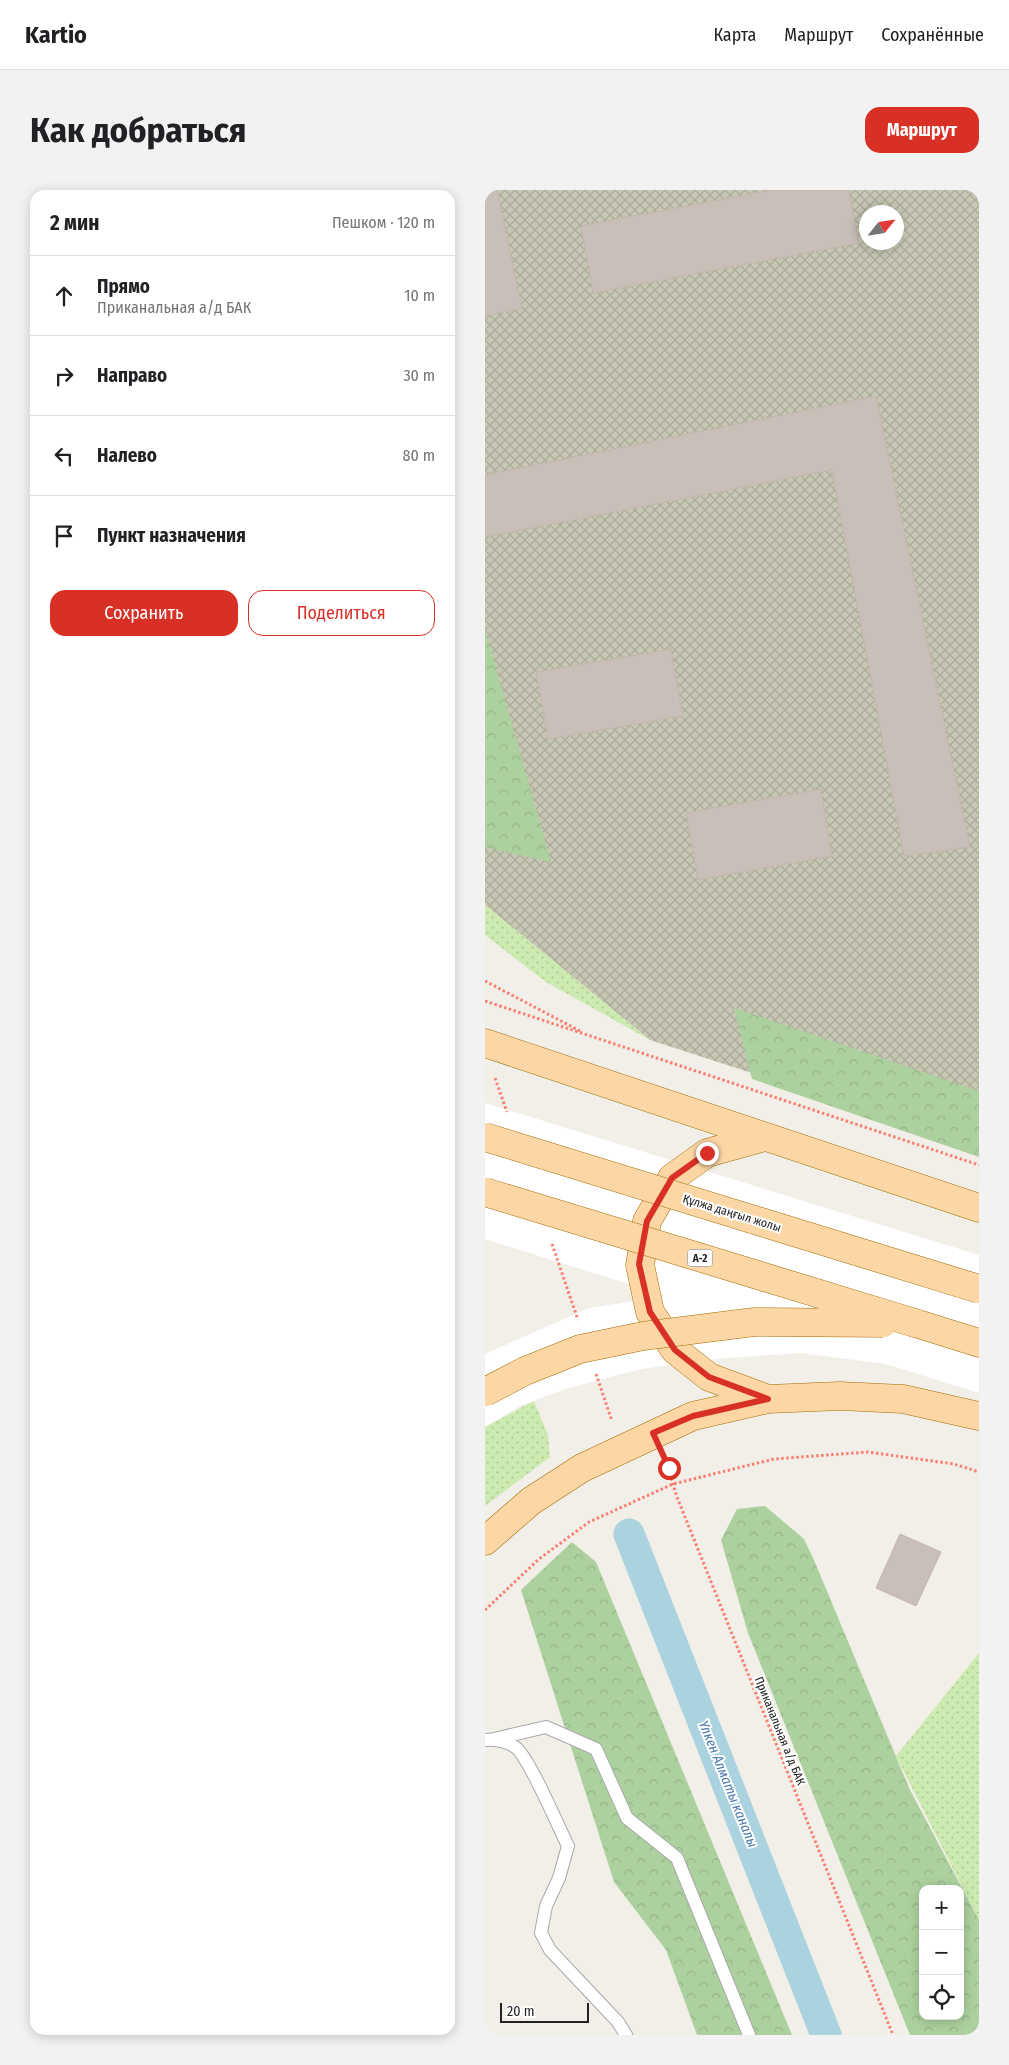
<!DOCTYPE html>
<html lang="ru">
<head>
<meta charset="utf-8">
<style>
	body { margin:0; font-family:"Fira Sans Condensed",sans-serif; background:#f2f2f2; color:#202124 }
	.controls { position:absolute; right:15px; bottom:15px; display:grid; overflow:hidden; border-radius:10px; box-shadow:0 2px 12px #0003 }
	.controls button { width:45px; height:45px; display:grid; place-items:center; padding:0; border:0; border-bottom:1px solid #e0e0e0; background:#fff; color:#202124; font:25px sans-serif }
	.compass { position:absolute; left:374px; top:15px; width:45px; height:45px; border-radius:50%; background:#fff; box-shadow:0 2px 12px #0003; rotate:60deg }
	.scale { position:absolute; left:15px; bottom:12px; width:89px; box-sizing:border-box; padding-left:5px; border:2px solid #222; border-top:0; font-size:14px; line-height:18px; white-space:nowrap; color:#222; -webkit-text-stroke:4px #fff; paint-order:stroke }
	.stop { position:absolute; width:15px; height:15px; margin:-11px; border:4px solid #d93025; border-radius:50%; background:#fff }
	.stop.end { background:#d93025; border-color:#fff; box-shadow:0 1px 5px #0008 }
	.list { margin:0; padding:0; list-style:none }
	h2 { display:flex; justify-content:space-between; align-items:center; height:65px; margin:0; padding:0 20px; font-size:21px }
	h2 small { font-size:16px; font-weight:400; color:#757577 }
	.list li { display:grid; grid-template-columns:32px 1fr auto; gap:15px; align-items:center; box-sizing:border-box; height:80px; padding:0 20px; border-top:1px solid #e0e0e0 }
	.list b { display:block; font-size:19px; white-space:nowrap }
	.list p { margin:0; font-size:16px; white-space:nowrap; color:#757577 }
	.list em { font-size:16px; font-style:normal; color:#757577 }
	.actions { display:flex; gap:10px; padding:15px 20px }
	.actions a { flex:1; padding:11px 0; border:1px solid #d93025; border-radius:15px; text-align:center; font-size:18px; color:#d93025 }
	.actions .main { background:#d93025; color:#fff }
	.icon { flex:none; width:28px; height:28px; fill:none; stroke:currentColor; stroke-width:2; stroke-linecap:round; stroke-linejoin:round }
	.map { position:relative; flex:none; width:494px; height:1845px; overflow:hidden; border-radius:15px }
	header { display:flex; align-items:center; gap:30px; box-sizing:border-box; height:70px; padding:0 25px; background:#fff; border-bottom:1px solid #e0e0e0 }
	header strong { font-size:24px }
	nav { display:flex; gap:28px; margin-inline-start:auto; font-size:18px }
	.intro { display:flex; align-items:center; justify-content:space-between; box-sizing:border-box; height:120px; padding:0 30px }
	h1 { margin:0; font-size:35px }
	.button { padding:12px 22px; border-radius:15px; background:#d93025; color:#fff; font-size:18px; font-weight:700 }
	main { display:flex; gap:30px; padding:0 30px }
	aside { flex:1; background:#fff; border-radius:15px; box-shadow:0 2px 12px #0003 }
	.map>svg:first-child { display:block }
	.construction { fill:url(#construction-cross-hatch); fill-rule:evenodd }
	.grass { fill:url(#grass-dots) }
	.forest { fill:url(#forest-crowns); fill-rule:evenodd }
	.pier { fill:#fff }
	.lines { fill:none; stroke-linecap:round; stroke-linejoin:round }
	.canal { stroke:#aad3df; stroke-width:31 }
	.building { fill:#c7bfb8; stroke:#c4b6ab }
	.lane-casing { stroke:#a9a9a9; stroke-width:14 }
	.primary-casing { stroke:#a06b00; stroke-width:29 }
	.path { stroke:#fa8072; stroke-width:3; stroke-dasharray:2.5 2.5; stroke-linecap:butt }
	.lane { stroke:#fff; stroke-width:12 }
	.primary { stroke:#fcd6a4; stroke-width:28 }
	.primary-bridge-casing { stroke:#a06b00; stroke-width:29; stroke-linecap:butt }
	.primary-bridge { stroke:#fcd6a4; stroke-width:28 }
	.route { stroke:#d93025; stroke-width:6 }
	.labels { text-anchor:middle; dominant-baseline:central; stroke-width:4; stroke-linejoin:round; paint-order:stroke }
	.shield { fill:#fff; stroke:#646464; stroke-width:1 }
	.shield-label { font-size:11px; font-weight:bold; fill:#222 }
	.street-label { font-size:12px; fill:#222; stroke:#fff }
	.water-label { font-size:14px; font-style:italic; fill:#4a7aab; stroke:#fff }
</style>
</head>
<body>
<header>
<strong>Kartio</strong>
<nav><a>Карта</a><a>Маршрут</a><a>Сохранённые</a></nav>
</header>
<div class="intro"><h1>Как добраться</h1><a class="button">Маршрут</a></div>
<main>
<aside>
<h2>2 мин<small>Пешком · 120 m</small></h2>
<ul class="list">
<li><svg class="icon" aria-label="ahead" viewBox="0 0 24 24"><path d="M12 20V5M6 11l6-6 6 6"/></svg><div><b>Прямо</b><p>Приканальная а/д БАК</p></div><em>10 m</em></li>
<li><svg class="icon" aria-label="right" viewBox="0 0 24 24"><path d="M7 20v-9h11M14 6l5 5-5 5"/></svg><div><b>Направо</b></div><em>30 m</em></li>
<li><svg class="icon" aria-label="left" viewBox="0 0 24 24"><path d="M17 20v-9H6M10 6l-5 5 5 5"/></svg><div><b>Налево</b></div><em>80 m</em></li>
<li><svg class="icon" aria-label="arrive" viewBox="0 0 24 24"><path d="M6 21V4h12l-3 4 3 4H6"/></svg><div><b>Пункт назначения</b></div></li>
</ul>
<div class="actions"><a class="main">Сохранить</a><a>Поделиться</a></div>
</aside>
<div class="map">
<svg width="494" height="1845" viewBox="0 0 494 1845">
	<defs>
		<pattern id="construction-cross-hatch" width="8" height="8" patternUnits="userSpaceOnUse" patternTransform="scale(1.25)"><rect width="8" height="8" fill="#c7c7b4"/><path d="M0 0l8 8M0 8l8-8" fill="none" stroke="#abab9a"/></pattern>
		<pattern id="grass-dots" width="8" height="8" patternUnits="userSpaceOnUse" patternTransform="scale(1.25)"><rect width="8" height="8" fill="#cdebb0"/><path d="M2 2h.1M6 6h.1" fill="none" stroke="#b0c997" stroke-width="1.8" stroke-linecap="round"/></pattern>
		<pattern id="forest-crowns" width="20" height="18" patternUnits="userSpaceOnUse" patternTransform="scale(1.25)"><rect width="20" height="18" fill="#add19e"/><path d="M2 6a3 3 0 1 1 6 0M12 15a3 3 0 1 1 6 0" fill="none" stroke="#95b388"/></pattern>
	</defs>
	<rect width="100%" height="100%" fill="#f2efe9"/>
	<path class="construction" d="M0,0h494v957l-329,-107 -165,-135zM382,22h30v30h-30z"/>
	<path class="grass" d="M0,715l165,135 -104,-58 -61,-47z
		M49,1211l14,34 2,22 -65,49v-79z
		M494,1463v267l-83,-164z"/>
	<path class="forest" d="M0,439l66,233 -66,-15z
		M249,818l245,83v66l-227,-78z
		M280,1316l39,33 10,21 96,230 69,130v115h-69l-162,-402 -27,-93 16,-31zM438,1699h37v127h-37z
		M87,1352l24,20 196,473h-95l-31,-85 -52,-68 -93,-292z"/>
	<path class="pier" d="M0,913l494,152v138l-93,-29 -85,-11 -76,5 -84,11 -76,20 -45,17 -35,21v-73l104,-46 78,-12 -182,-57z"/>
	<g class="lines">
		<path class="canal" d="M144,1344l197,501"/>
	</g>
	<path class="building" d="M0,0h12l25,118 -37,8z
		M287,0h77l10,53 -266,50 -12,-67z
		M391,206l94,451 -66,9 -72,-386 -347,67v-62z
		M186,459l12,67 -135,23 -12,-67z
		M336,599l11,67 -134,24 -12,-67z
		M415,1344l41,18 -25,54 -40,-18z"/>
	<g class="lines">
		<g class="lane-casing">
			<path id="lane" d="M9,1549l52,-12 50,22 31,69 50,40 72,177
				M0,1550c9,-1 22,1 30,7 13,8 44,81 53,99l-9,32 -13,28 -5,27 9,17 68,72 8,13"/>
		</g>
		<g class="primary-casing">
			<path id="primary" d="M0,853l494,165
				M280,947l-58,16 -35,25 -25,43 -7,44 10,47 25,38 34,27 59,22
				M430,1133l64,20
				M0,1351l46,-40 51,-33 111,-52 75,-17 72,-3 63,3 76,17"/>
		</g>
		<path class="path" d="M0,791l95,50
			M0,811l494,164
			M10,888l12,34
			M67,1054l26,76
			M111,1184l16,47
			M180,1269l12,38 216,538
			M0,1420l54,-51 50,-37 84,-38 101,-25 94,-7 86,12 25,8"/>
		<use href="#lane" class="lane"/>
		<use href="#primary" class="primary"/>
		<g class="primary-bridge-casing">
			<path id="primary-bridge" d="M0,947l494,152
				M0,1002l430,131
				M0,1202l40,-21 55,-22 63,-13 111,-14 129,1"/>
		</g>
		<use href="#primary-bridge" class="primary-bridge"/>
	</g>
	<g class="lines">
		<path class="route" d="M184,1278l-16,-35 40,-17 75,-17 -59,-22 -34,-27 -25,-38 -11,-48 8,-43 25,-43 35,-25"/>
	</g>
	<g class="labels">
		<rect class="shield" x="202.5" y="1059.5" width="25" height="17" rx="4"/>
		<g class="shield-label">
			<text x="215" y="1068">A-2</text>
		</g>
		<g class="street-label">
			<text transform="translate(247 1023) rotate(17)">Құлжа даңғыл жолы</text>
			<text transform="translate(295 1541) rotate(68)">Приканальная а/д БАК</text>
		</g>
		<g class="water-label">
			<text transform="translate(243 1594) rotate(68)">Үлкен Алматы каналы</text>
		</g>
	</g>
</svg>
<div class="controls">
<button>+</button>
<button>−</button>
<button><svg class="icon" aria-label="locate" viewBox="0 0 24 24"><circle cx="12" cy="12" r="6"/><path d="M12 2v4M12 18v4M2 12h4M18 12h4"/></svg></button>
</div>
<svg class="compass" viewBox="-18 -18 36 36"><path d="M0-13l5 13h-10z" fill="#e53935"/><path d="M0 13l5-13h-10z" fill="#757577"/></svg>
<div class="scale">20 m</div>
<div class="stop" style="left:184px;top:1278px"></div>
<div class="stop end" style="left:222px;top:963px"></div>
</div>
</main>
</body>
</html>
